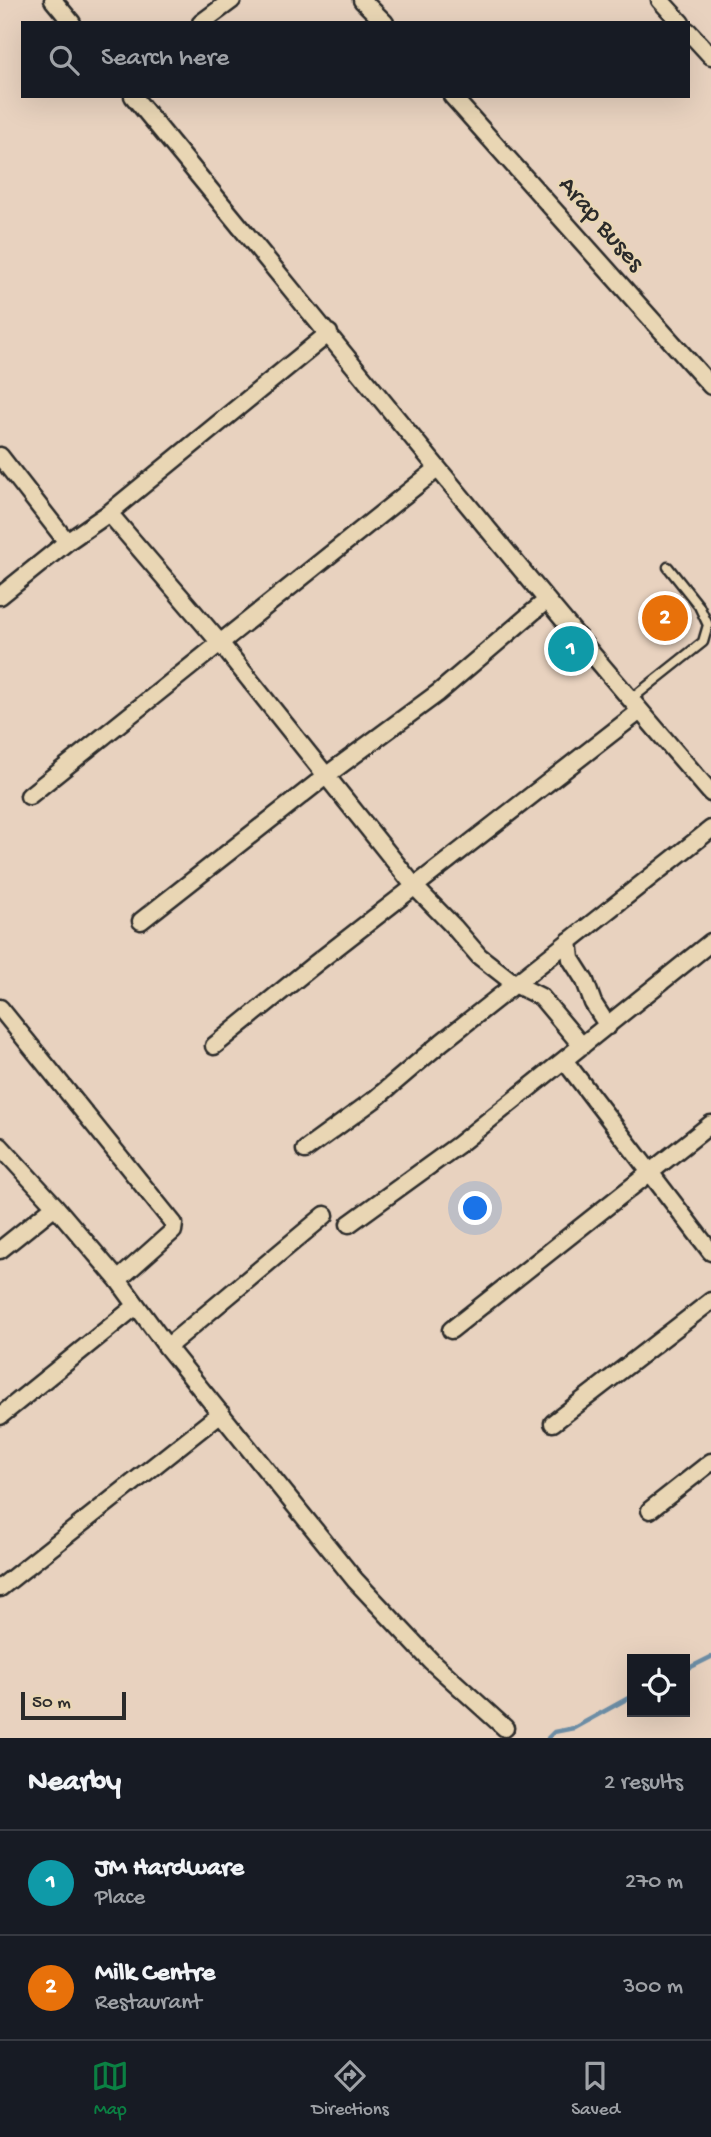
<!DOCTYPE html>
<html lang="en">
<head>
<meta charset="utf-8">
<style>
	body { margin:0; font-family:"Gochi Hand",sans-serif; background:#20242c; color:#f1f3f6 }
	.controls { position:absolute; right:21px; bottom:21px; display:grid; overflow:hidden; border-radius:0px; box-shadow:0 7px 28px #0002 }
	.controls button { width:63px; height:63px; display:grid; place-items:center; padding:0; border:0; border-bottom:2px solid #363941; background:#171b24; color:#f1f3f6; font:35px sans-serif }
	.scale { position:absolute; left:21px; bottom:18px; width:105px; box-sizing:border-box; padding-left:7px; border:4px solid #2b2b2b; border-top:0; font-size:19px; line-height:24px; white-space:nowrap; color:#2b2b2b; -webkit-text-stroke:5px #e9d6b4; paint-order:stroke }
	.you { position:absolute; left:476px; top:1209px; width:24px; height:24px; margin:-18px; border:5px solid #fff; border-radius:50%; background:#1a73e8; box-shadow:0 0 0 10px #1a73e833 }
	.badge { display:grid; place-items:center; width:46px; height:46px; border-radius:50%; background:#0b8043; color:#fff; font-size:23px; font-weight:700 }
	.pin { position:absolute; translate:-50% -50%; border:4px solid #fff; box-shadow:0 2px 7px #0006 }
	.list { margin:0; padding:0; list-style:none }
	h2 { display:flex; justify-content:space-between; align-items:center; height:91px; margin:0; padding:0 28px; font-size:30px }
	h2 small { font-size:23px; font-weight:400; color:#9ea1a6 }
	.list li { display:grid; grid-template-columns:46px 1fr auto; gap:21px; align-items:center; box-sizing:border-box; height:105px; padding:0 28px; border-top:2px solid #363941 }
	.list b { display:block; font-size:26px; white-space:nowrap }
	.list p { margin:0; font-size:23px; white-space:nowrap; color:#9ea1a6 }
	.list em { font-size:23px; font-style:normal; color:#9ea1a6 }
	.icon { flex:none; width:38px; height:38px; fill:none; stroke:currentColor; stroke-width:2; stroke-linecap:round; stroke-linejoin:round }
	.map { position:relative; flex:none; width:711px; height:1738px; overflow:hidden }
	.search { position:absolute; background:#171b24; box-shadow:0 7px 28px #0002; left:21px; right:21px; top:21px; height:77px; display:flex; align-items:center; gap:18px; box-sizing:border-box; padding:0 24px; border-radius:0px; color:#9ea1a6; font-size:26px }
	.sheet { height:301px; background:#171b24 }
	nav { display:flex; justify-content:space-around; align-items:center; box-sizing:border-box; height:98px; border-top:2px solid #363941; background:#171b24; font-size:19px; color:#9ea1a6 }
	nav a { display:grid; justify-items:center; gap:4px }
	nav .on { color:#0b8043 }
	.map>svg:first-child { display:block }
	.lines { fill:none; stroke-linecap:round; stroke-linejoin:round }
	.stream { stroke:#6c8da5; stroke-width:4.5 }
	.lane-casing { stroke:#2b2b2b; stroke-width:13 }
	.street-casing { stroke:#2b2b2b; stroke-width:21 }
	.lane { stroke:#e9d6b4; stroke-width:8 }
	.street { stroke:#e9d6b4; stroke-width:16 }
	.labels { text-anchor:middle; dominant-baseline:central; stroke-width:5; stroke-linejoin:round; paint-order:stroke }
	.street-label { font-size:26px; fill:#2b2b2b; stroke:#e9d6b4 }
</style>
</head>
<body>
<div class="map">
<svg width="711" height="1738" viewBox="0 0 711 1738">
	<rect width="100%" height="100%" fill="#e8d2bf"/>
	<filter id="ink" filterUnits="userSpaceOnUse"><feTurbulence type="fractalNoise" baseFrequency=".0143" numOctaves="2"/><feDisplacementMap in="SourceGraphic" scale="14" xChannelSelector="R" yChannelSelector="G"/><feConvolveMatrix kernelMatrix="1 2 1 2 8 2 1 2 1" color-interpolation-filters="sRGB"/></filter>
	<g filter="url(#ink)">
		<g class="lines">
			<path class="stream" d="M685,1670l26,-13
				M548,1738l6,-6 20,-4 58,-32"/>
			<g class="lane-casing">
				<path id="lane" d="M630,700l73,-58 5,-17 -9,-19 -31,-39"/>
			</g>
			<g class="street-casing">
				<path id="street" d="M53,0l19,23
					M362,0l23,23
					M660,0l21,23
					M201,23l31,-23
					M688,31l23,25
					M133,96c192,233 380,469 578,697
					M452,96l259,290
					M0,456l67,86
					M109,513l112,131 194,243 39,40 25,29 36,28 26,13 41,49
					M0,596l67,-54 42,-29 220,-180
					M29,796l408,-327
					M141,921l186,-146 111,-82 109,-93
					M569,941l2,18 14,22 8,22 15,23
					M0,1008l174,216 -1,7 -55,49
					M214,1046l101,-82 325,-253
					M564,1060l147,192
					M0,1146l55,60 63,74 49,67 188,233 76,81 74,67
					M305,1150l70,-51 67,-57 269,-213
					M349,1224l109,-79 253,-203
					M0,1250l55,-44
					M451,1330l260,-206
					M167,1347l158,-132
					M0,1416l136,-110
					M553,1423l158,-122
					M650,1510l61,-48
					M0,1588l221,-175"/>
			</g>
			<use href="#lane" class="lane"/>
			<use href="#street" class="street"/>
		</g>
	</g>
	<g class="labels">
		<g class="street-label">
			<text transform="translate(600 225) rotate(49)">Arap Buses</text>
		</g>
	</g>
</svg>
<div class="controls">
<button><svg class="icon" aria-label="locate" viewBox="0 0 24 24"><circle cx="12" cy="12" r="6"/><path d="M12 2v4M12 18v4M2 12h4M18 12h4"/></svg></button>
</div>
<div class="scale">50 m</div>
<div class="you"></div>
<div class="pin badge" style="left:571px;top:649px;background:#0f9aa8">1</div>
<div class="pin badge" style="left:665px;top:618px;background:#e8710a">2</div>
<div class="search"><svg class="icon" aria-label="search" viewBox="0 0 24 24"><circle cx="10" cy="10" r="6"/><path d="M15 15l6 6"/></svg>Search here</div>
</div>
<section class="sheet">
<h2>Nearby<small>2 results</small></h2>
<ul class="list">
<li><span class="badge" style="background:#0f9aa8">1</span><div><b>JM Hardware</b><p>Place</p></div><em>270 m</em></li>
<li><span class="badge" style="background:#e8710a">2</span><div><b>Milk Centre</b><p>Restaurant</p></div><em>300 m</em></li>
</ul>
</section>
<nav>
<a class="on"><svg class="icon" aria-label="map" viewBox="0 0 24 24"><path d="M3 6l6-2 6 2 6-2v14l-6 2-6-2-6 2zM9 4v14M15 6v14"/></svg>Map</a>
<a><svg class="icon" aria-label="directions" viewBox="0 0 24 24"><path d="M12 3l9 9-9 9-9-9zM9 14v-3h6M13 9l2 2-2 2"/></svg>Directions</a>
<a><svg class="icon" aria-label="saved" viewBox="0 0 24 24"><path d="M7 4h10v16l-5-4-5 4z"/></svg>Saved</a>
</nav>
</body>
</html>
